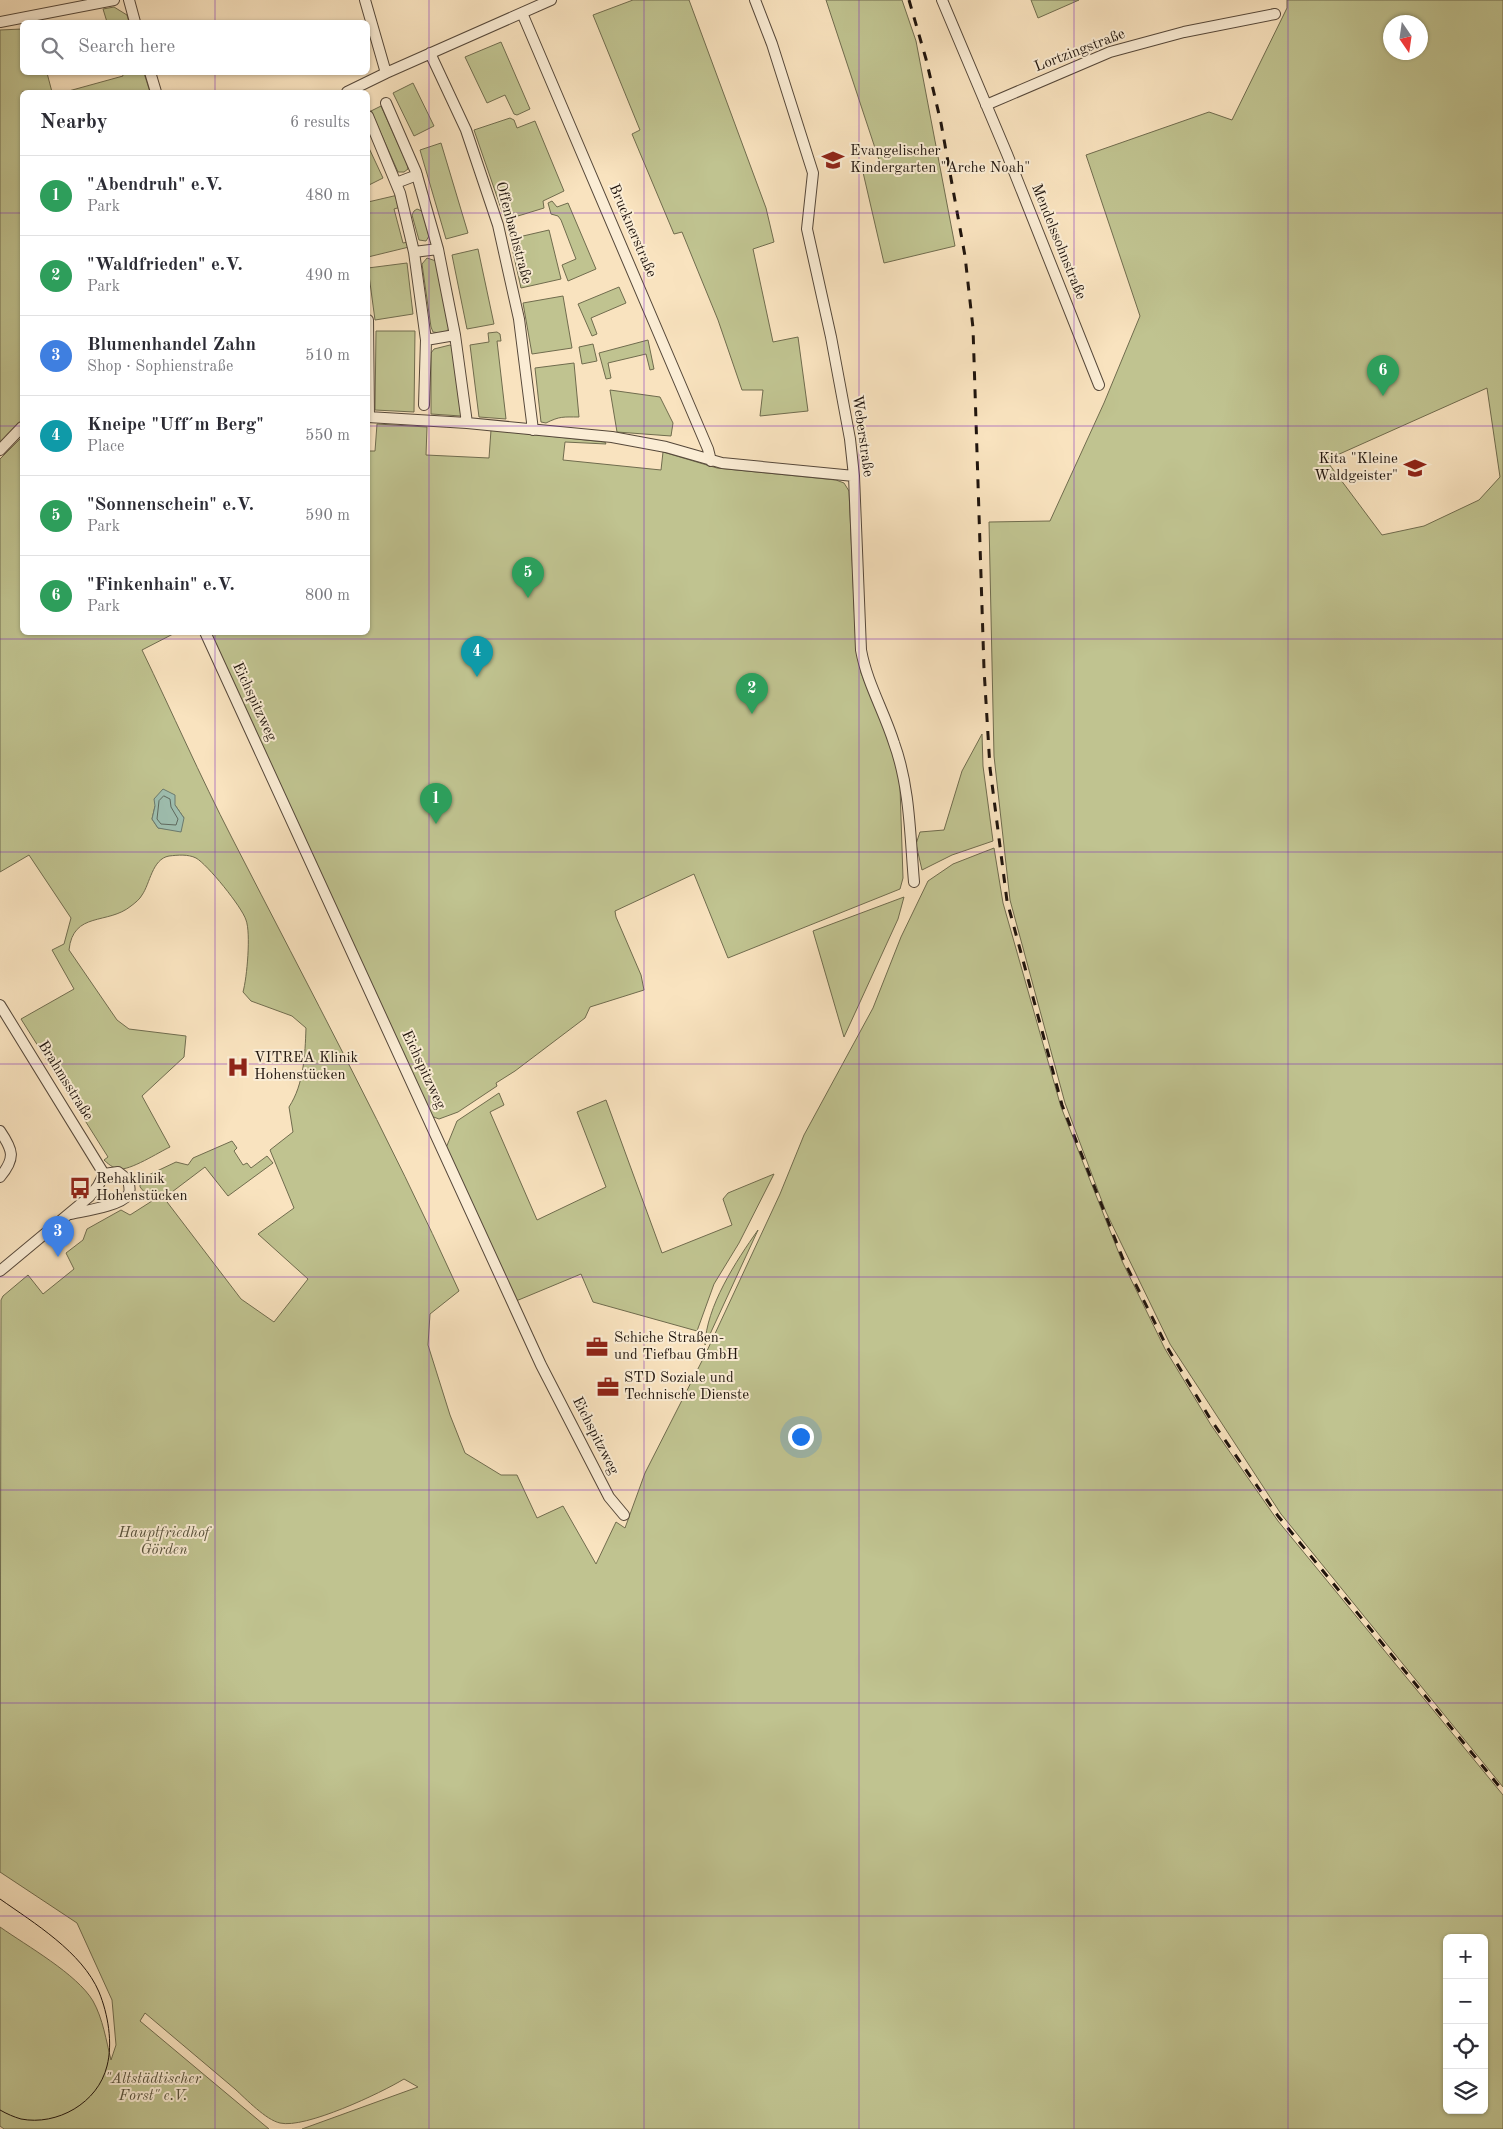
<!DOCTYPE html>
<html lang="en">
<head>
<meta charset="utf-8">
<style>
	body { margin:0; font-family:"Old Standard TT",serif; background:#f2f2f3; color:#2b2b33 }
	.controls { position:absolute; right:15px; bottom:15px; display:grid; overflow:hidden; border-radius:8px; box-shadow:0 1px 4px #0004 }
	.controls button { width:45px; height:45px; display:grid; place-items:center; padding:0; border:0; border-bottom:1px solid #e1e1e2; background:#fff; color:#2b2b33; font:25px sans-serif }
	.compass { position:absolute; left:1383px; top:15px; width:45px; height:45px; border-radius:50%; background:#fff; box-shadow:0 1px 4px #0004; rotate:167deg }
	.you { position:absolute; left:800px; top:1436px; width:18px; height:18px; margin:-12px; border:4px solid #fff; border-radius:50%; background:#1a73e8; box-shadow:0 0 0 8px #1a73e833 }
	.badge { display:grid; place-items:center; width:32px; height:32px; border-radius:50%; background:#b45309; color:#fff; font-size:16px; font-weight:700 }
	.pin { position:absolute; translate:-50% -41px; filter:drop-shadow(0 1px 2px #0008) }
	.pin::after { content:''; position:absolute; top:26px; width:18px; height:15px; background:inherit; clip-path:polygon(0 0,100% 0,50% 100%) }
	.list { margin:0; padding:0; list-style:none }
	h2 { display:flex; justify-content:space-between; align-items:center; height:65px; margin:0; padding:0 20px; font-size:21px }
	h2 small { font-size:16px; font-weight:400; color:#7c7c81 }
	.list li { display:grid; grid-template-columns:32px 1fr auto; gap:15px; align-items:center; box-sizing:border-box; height:80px; padding:0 20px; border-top:1px solid #e1e1e2 }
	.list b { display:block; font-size:19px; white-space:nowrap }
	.list p { margin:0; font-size:16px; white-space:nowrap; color:#7c7c81 }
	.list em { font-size:16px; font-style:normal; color:#7c7c81 }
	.icon { flex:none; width:28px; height:28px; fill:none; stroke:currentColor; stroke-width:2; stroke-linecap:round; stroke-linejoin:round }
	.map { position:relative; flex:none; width:1503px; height:2129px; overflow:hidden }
	.search { position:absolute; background:#fff; box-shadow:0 1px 4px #0004; left:20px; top:20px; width:350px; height:55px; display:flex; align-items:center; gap:12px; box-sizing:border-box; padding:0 18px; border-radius:8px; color:#7c7c81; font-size:19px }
	.panel { position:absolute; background:#fff; box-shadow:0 1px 4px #0004; left:20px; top:90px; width:350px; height:545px; border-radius:8px }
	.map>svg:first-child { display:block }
	.green { fill:#c0c390; stroke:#706c4e; fill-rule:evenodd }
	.water { fill:#9ebeaf; stroke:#6b7a6e }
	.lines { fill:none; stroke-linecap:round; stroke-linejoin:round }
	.shore { stroke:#5e695e; stroke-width:1 }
	.minor-casing { stroke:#56483a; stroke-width:12 }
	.minor { stroke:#fbedd5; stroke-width:10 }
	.tram { stroke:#1f140d; stroke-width:1 }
	.rail { stroke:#1f140d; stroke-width:3; stroke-dasharray:9 9; stroke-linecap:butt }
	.grid { fill:none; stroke:#7b2cbf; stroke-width:1; stroke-opacity:0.55 }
	.labels { text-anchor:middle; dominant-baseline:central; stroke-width:4; stroke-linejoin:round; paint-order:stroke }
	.street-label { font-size:15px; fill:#1f140d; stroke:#fbedd5 }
	.poi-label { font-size:15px; fill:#1f140d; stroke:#fbedd5; text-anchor:start }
	.park-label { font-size:15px; font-style:italic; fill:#57513b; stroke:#fbedd5 }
</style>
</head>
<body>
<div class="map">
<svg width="1503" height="2129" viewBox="0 0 1503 2129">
	<rect width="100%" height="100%" fill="#f9e3bf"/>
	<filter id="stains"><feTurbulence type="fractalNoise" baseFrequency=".004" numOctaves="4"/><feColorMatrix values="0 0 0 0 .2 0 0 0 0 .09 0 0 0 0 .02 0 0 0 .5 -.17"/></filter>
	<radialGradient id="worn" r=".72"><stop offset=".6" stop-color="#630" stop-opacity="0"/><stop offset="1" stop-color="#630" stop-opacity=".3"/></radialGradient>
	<path class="green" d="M633,0h56l77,208 8,34 -21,7 20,93 25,-5 10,74 -48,5 3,-26h-21l-24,-70 -36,-88 -8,2 -42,-100 8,-4 -47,-115z
		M826,0h76l14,41 39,205 -71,17 -22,-95 18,-5z
		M1031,0h48l-41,18z
		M1287,0h216v1787l-222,-273 -111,-170 -64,-132 -41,-109 -55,-203 -16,-144 -5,-234 61,-1 54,-118 36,-87 -54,-161 123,-43 23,8 55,-112zM1420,22v30h-30v-30zM1487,388l13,89 -21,23 -55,26 -42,9 -56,-75z
		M114,7l13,8 2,7h-22l-4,-13z
		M22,29v43l25,1 5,19h-30v330l-22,22v-414z
		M501,42l29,67 -13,6 -3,-1 -9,-19 -18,8 -22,-46z
		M122,72l22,1 6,19h-85l58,-16z
		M413,83l21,43 -20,10 -21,-43z
		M381,106l26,58 1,5 -4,3h-6l-27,-61z
		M510,118l4,2 3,8 18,-7 29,70 -21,10 1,7 -39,12 -31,-90z
		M441,143l27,90 -22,6 -26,-89z
		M368,146l15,32 -14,7 -1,-2z
		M398,195l3,12 -7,2 9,34 5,-1 1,5 -41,10v-55z
		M552,201l5,6 11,-4 28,66 -28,12 -6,-16 14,-6 -15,-39 -3,-4 -7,-2 -3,-11z
		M417,209l5,2 7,25 -3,5 -7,-1 -7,-25 2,-4z
		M549,230l12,49 -40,9 -11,-49z
		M478,249l16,75 -27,5 -15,-74z
		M427,258l9,3 14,66 -3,4 -7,2 -7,-1 -2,-5 -9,-63z
		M407,263l6,51 -38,6 -7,-52z
		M619,287l7,16 -35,15 6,16 -5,2 -14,-32z
		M563,296l9,52 -40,6 -9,-51z
		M376,331h39l-1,81 -39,-2z
		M497,332l3,2 1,7h-4l9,78 -27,-2 -9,-72 19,-3 -1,-9z
		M648,340l6,29 -4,1 -4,-16 -38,9 3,15 -5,1 -7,-26z
		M593,344l4,17 -15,3 -3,-17z
		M450,345l3,3 8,68 -30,-2v-61l3,-4z
		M574,363l5,54c-16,0 -19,-1 -33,6l-5,-1 -6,-54z
		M610,390l50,7 13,26 -2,13 -54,-4z
		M377,424l50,3 -1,28 63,3 2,-28 114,12 1,2 -41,-2 -2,18 98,10 2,-18 54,16 119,12 8,3 5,8 7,155 5,27 26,62 8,9 5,43 3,91 -3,11 -172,69 -34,-84 -79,37 1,6 25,58 3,15 -54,17 -5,11 -70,53 -19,12 1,3 -39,26 -19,7 -8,-3 -222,-483 159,-1v-181h7z
		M22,437v195l153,1 -33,17c30,62 58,126 90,188 77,150 157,299 227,453l-29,23 -2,31 22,70 15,38 36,22h16l20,43 26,-12 33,58 20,-42 9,6 20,-55 61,-120 74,-159 24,-59 69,-127 28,-71 27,-56 25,-17 41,-16 9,55 58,204 61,154 43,88 46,76 67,96 225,274v334h-1201l116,-42 -14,-8c-23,14 -99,50 -124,44 -14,-3 -34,-24 -45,-34 -30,-25 -60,-51 -90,-76l-5,8 129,108h-265l-4,-3v-199c27,19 77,47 93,74 10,18 13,39 18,59l5,-15 -4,-45 -35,-77 -77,-51 1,-572 2,-4 25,-21 15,19 31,-25 -8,-16 17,-13 4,-11 34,-19 9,5 22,-14 -12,-14v-8l36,-17 12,3 5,-7 39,-17 5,7 -3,3 9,14 4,-2 4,5 16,-12 6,7 -45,33 -23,-29 -41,31 77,101 33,23 34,-43 -50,-45 36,-26 -24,-58 23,-18 -4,-25c15,-23 16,-52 17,-79l-14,-12 -41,-15 -8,-9c4,-14 8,-59 3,-72 -4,-13 -39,-56 -50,-62 -8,-4 -18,-3 -27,-2 -17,3 -19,28 -27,39 -2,4 -7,8 -11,11 -23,19 -58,5 -62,44l48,70 12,9 57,7 -2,21 -42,39 28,51c-11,5 -40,24 -52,22 -5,-1 -11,-6 -14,-9l4,-3 -87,-138 53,-30 -22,-39 12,-6 7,-26 -42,-63 -29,17v-413zM175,805l9,13 -16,11 -10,-1 -6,-9 3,-13zM1447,1938h37v172h-37z
		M982,734l1,32 10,75 -41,14 -30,15 -6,-26 4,-12 24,-2 18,-59z
		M904,897l-6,22 -54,118 -31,-106z
		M499,1093l5,12 -14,7 47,108 69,-33 -29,-75 29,-12 56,153 70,-28 -9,-26 5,-6 46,-19 -35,69 -25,41 -17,47 -104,-29 -12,-28 -65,27 -70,-153 11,-27z
		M758,1230l-53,115c1,-38 31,-84 53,-115z"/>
	<path class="water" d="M163,789l12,6v10l9,13 -3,14 -23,-4 -6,-9 3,-13 -1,-7z"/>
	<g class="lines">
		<path class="shore" d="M164,796l6,3 1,8 7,12 -2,6 -15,-1 -4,-5 2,-18z"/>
		<g class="minor-casing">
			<path id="minor" d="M129,0l6,22
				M365,0l21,73
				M755,0l17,44 41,129 -6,56 24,108 19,102 4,37 7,174c6,33 23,61 33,93 16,44 16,93 20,139
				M942,0l65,154 92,231
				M522,13l186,436 3,12
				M0,22l114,-22
				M430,53l36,77 32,95 21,94 14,111
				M150,72l6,20
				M347,92l39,-19 165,-73
				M386,103l30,69 22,77
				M986,105l124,-53 74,-20 91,-18
				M368,116l32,77 14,59
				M396,183l21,-8
				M368,320l1,97
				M426,340l-12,-88 24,-3 17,86
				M424,405l2,-65 29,-5 12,88
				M368,417l99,6 145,14 54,10 56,16 132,13
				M0,450l22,-23
				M205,632l336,733 68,132 15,18
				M0,1005l104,169
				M0,1131c13,19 16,27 0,46
				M71,1214c13,-3 49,-8 57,-19 3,-4 1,-10 0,-15l-10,-8 -14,2
				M0,1271l89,-74 9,-11 6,-12"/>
		</g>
		<use href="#minor" class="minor"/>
		<path class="tram" d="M0,1899c34,24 82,53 99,93 9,22 14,51 8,74 -9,37 -50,60 -86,53 -7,-2 -14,-5 -21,-9"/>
		<path class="rail" d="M909,0l17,59 15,64 24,133 8,72 11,341 6,99 17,133 55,204 61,154 44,88 44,73 67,96 225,275"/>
	</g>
	<path class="grid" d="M215,0v22M429,0v2129M644,0v2129M859,0v2129M1074,0v2129M1288,0v2129M215,72v20M0,213h22M368,213h1135M0,426h22M368,426h1135M215,632v1497M0,639h1503M0,852h1503M0,1064h1503M0,1277h1503M0,1490h1503M0,1703h1503M0,1916h1503"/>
	<defs>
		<g id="school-bare" transform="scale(1.725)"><path d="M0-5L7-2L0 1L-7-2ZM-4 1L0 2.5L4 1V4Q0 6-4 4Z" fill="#8f2418" stroke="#fbedd5" stroke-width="2.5" paint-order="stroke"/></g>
		<g id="hospital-bare" transform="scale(1.725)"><path d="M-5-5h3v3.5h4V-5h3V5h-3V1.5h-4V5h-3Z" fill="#8f2418" stroke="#fbedd5" stroke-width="2.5" paint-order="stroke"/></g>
		<g id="bus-bare" transform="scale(1.725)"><path d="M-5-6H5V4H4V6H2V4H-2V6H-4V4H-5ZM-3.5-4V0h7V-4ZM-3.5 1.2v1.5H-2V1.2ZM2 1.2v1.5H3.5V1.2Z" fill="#8f2418" stroke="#fbedd5" stroke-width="2.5" paint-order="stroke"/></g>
		<g id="office-bare" transform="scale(1.725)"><path d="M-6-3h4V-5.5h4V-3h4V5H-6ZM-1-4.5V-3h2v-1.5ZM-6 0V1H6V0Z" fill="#8f2418" stroke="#fbedd5" stroke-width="2.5" paint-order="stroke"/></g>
	</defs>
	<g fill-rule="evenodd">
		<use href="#school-bare" x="833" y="160"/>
		<use href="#school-bare" x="1415" y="468"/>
		<use href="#hospital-bare" x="238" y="1067"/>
		<use href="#bus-bare" x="80" y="1188"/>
		<use href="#office-bare" x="597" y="1347"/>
		<use href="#office-bare" x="608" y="1387"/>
	</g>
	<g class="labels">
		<g class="street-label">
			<text transform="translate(1080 51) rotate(-21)">Lortzingstraße</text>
			<text transform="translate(632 231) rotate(67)">Brucknerstraße</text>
			<text transform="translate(513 233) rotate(75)">Offenbachstraße</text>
			<text transform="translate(1058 242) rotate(68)">Mendelssohnstraße</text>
			<text transform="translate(862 436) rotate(82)">Weberstraße</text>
			<text transform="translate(254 702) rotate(65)">Eichspitzweg</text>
			<text transform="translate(423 1070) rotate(65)">Eichspitzweg</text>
			<text transform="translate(65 1081) rotate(58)">Brahmsstraße</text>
			<text transform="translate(595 1436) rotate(63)">Eichspitzweg</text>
		</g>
		<g class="poi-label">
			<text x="850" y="151">Evangelischer<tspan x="850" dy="17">Kindergarten "Arche Noah"</tspan></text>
			<text x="1398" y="459" text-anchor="end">Kita "Kleine<tspan x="1398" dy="17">Waldgeister"</tspan></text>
			<text x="254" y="1058">VITREA Klinik<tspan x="254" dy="17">Hohenstücken</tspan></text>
			<text x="96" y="1179">Rehaklinik<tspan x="96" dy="17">Hohenstücken</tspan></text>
			<text x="614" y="1338">Schiche Straßen-<tspan x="614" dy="17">und Tiefbau GmbH</tspan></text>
			<text x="624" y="1378">STD Soziale und<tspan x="624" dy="17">Technische Dienste</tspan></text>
		</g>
		<g class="park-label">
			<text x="164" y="1533">Hauptfriedhof<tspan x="164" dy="17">Görden</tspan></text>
			<text x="153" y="2079">"Altstädtischer<tspan x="153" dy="17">Forst" e.V.</tspan></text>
		</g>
	</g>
	<rect width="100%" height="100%" filter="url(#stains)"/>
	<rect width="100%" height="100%" fill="url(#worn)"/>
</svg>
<div class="controls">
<button>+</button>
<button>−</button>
<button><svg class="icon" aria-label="locate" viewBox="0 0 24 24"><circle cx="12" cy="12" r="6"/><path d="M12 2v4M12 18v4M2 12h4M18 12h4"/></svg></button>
<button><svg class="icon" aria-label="layers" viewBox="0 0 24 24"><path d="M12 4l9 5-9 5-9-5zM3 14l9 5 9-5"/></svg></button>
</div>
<svg class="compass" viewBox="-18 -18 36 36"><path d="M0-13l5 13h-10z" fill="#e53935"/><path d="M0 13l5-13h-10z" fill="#7c7c81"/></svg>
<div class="you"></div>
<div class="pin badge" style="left:436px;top:824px;background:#2e9e5b">1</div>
<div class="pin badge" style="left:752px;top:714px;background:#2e9e5b">2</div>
<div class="pin badge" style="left:58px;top:1257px;background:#3f7fe0">3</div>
<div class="pin badge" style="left:477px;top:677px;background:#0f9aa8">4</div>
<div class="pin badge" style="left:528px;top:598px;background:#2e9e5b">5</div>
<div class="pin badge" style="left:1383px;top:396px;background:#2e9e5b">6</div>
<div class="search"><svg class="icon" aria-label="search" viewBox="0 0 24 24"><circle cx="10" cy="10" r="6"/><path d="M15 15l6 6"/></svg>Search here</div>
<section class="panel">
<h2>Nearby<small>6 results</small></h2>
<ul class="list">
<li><span class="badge" style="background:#2e9e5b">1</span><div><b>&quot;Abendruh&quot; e.V.</b><p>Park</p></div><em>480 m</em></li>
<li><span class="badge" style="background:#2e9e5b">2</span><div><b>&quot;Waldfrieden&quot; e.V.</b><p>Park</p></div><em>490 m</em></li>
<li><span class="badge" style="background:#3f7fe0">3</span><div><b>Blumenhandel Zahn</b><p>Shop · Sophienstraße</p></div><em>510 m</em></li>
<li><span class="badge" style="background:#0f9aa8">4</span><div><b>Kneipe &quot;Uff´m Berg&quot;</b><p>Place</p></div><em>550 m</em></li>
<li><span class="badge" style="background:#2e9e5b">5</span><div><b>&quot;Sonnenschein&quot; e.V.</b><p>Park</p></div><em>590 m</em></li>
<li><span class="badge" style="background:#2e9e5b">6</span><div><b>&quot;Finkenhain&quot; e.V.</b><p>Park</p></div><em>800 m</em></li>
</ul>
</section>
</div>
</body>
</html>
